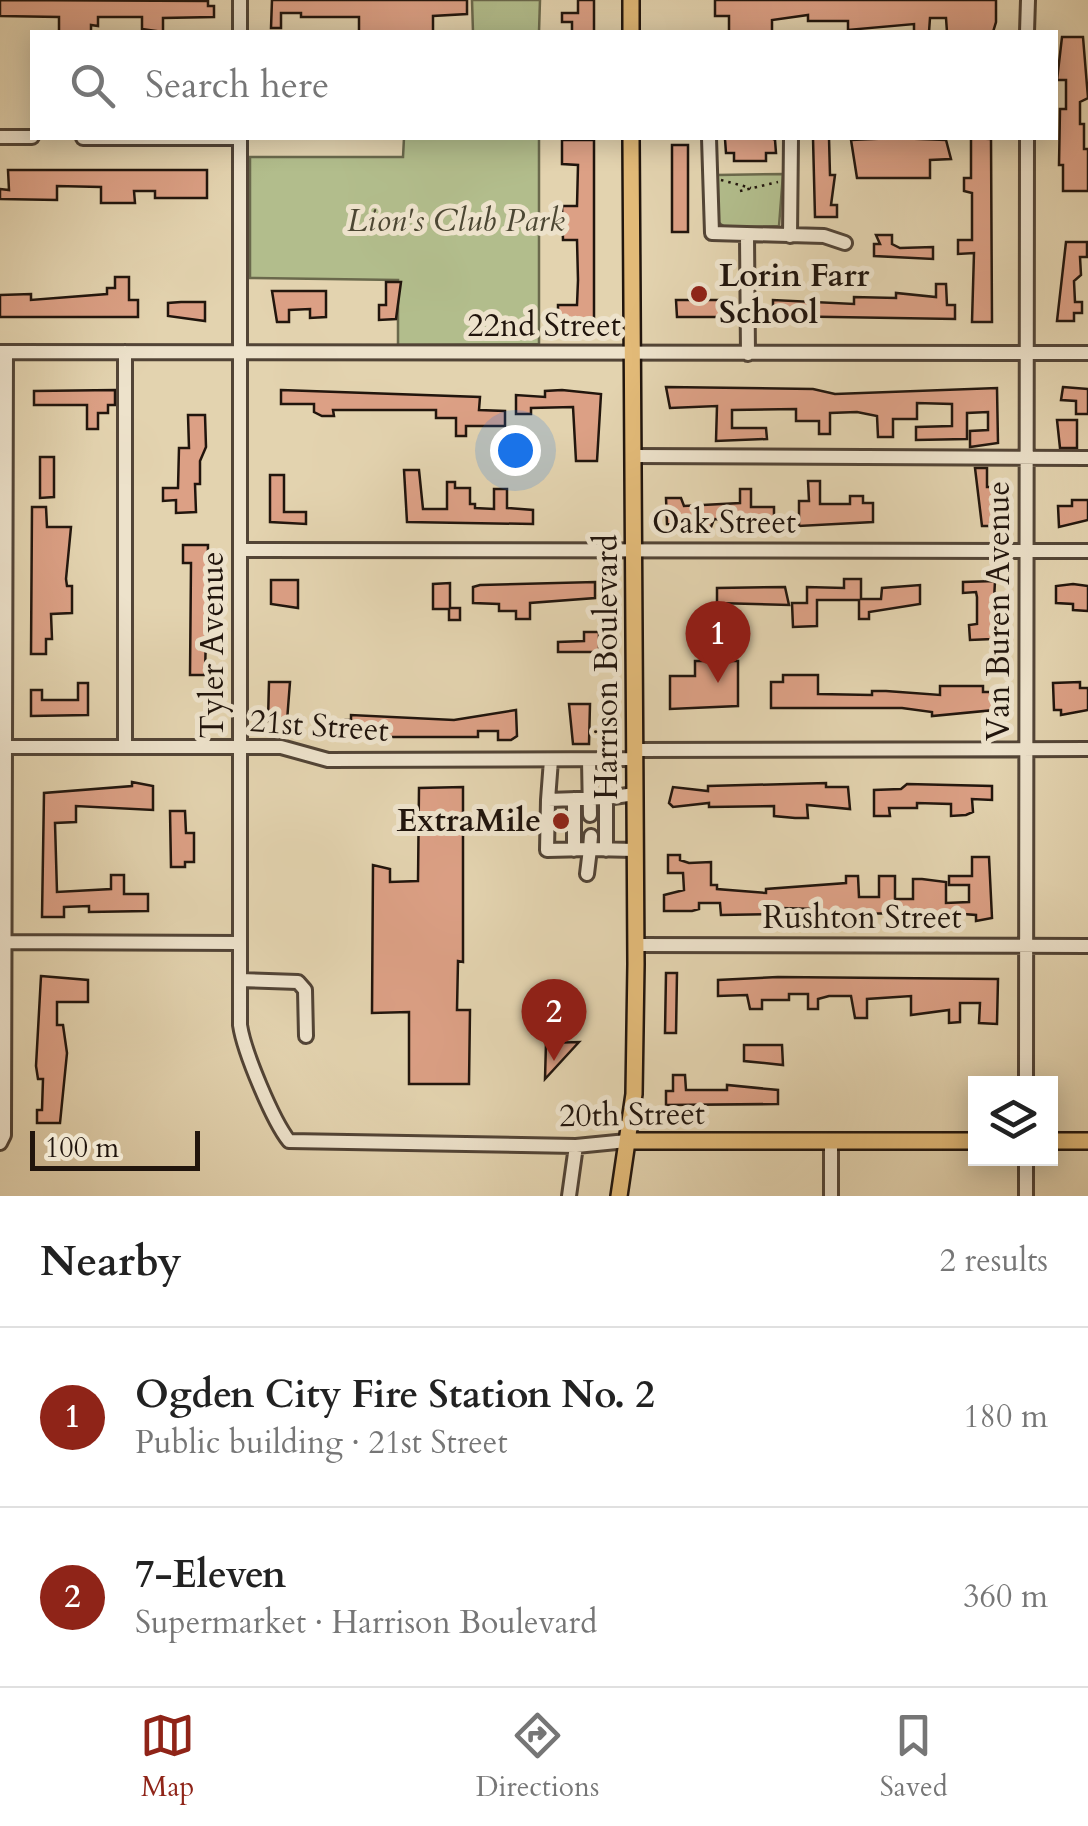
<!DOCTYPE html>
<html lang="en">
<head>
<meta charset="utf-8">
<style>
	body { margin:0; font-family:Cardo,serif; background:#f6f6f6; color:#222 }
	.controls { position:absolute; right:30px; bottom:30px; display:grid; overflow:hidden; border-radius:0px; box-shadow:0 5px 25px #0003 }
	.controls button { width:90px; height:90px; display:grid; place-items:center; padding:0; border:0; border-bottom:2px solid #e0e0e0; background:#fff; color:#222; font:50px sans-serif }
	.scale { position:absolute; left:30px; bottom:25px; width:170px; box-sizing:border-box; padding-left:10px; border:5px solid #21150d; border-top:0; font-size:28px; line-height:35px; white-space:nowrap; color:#21150d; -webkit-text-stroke:8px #ede2cb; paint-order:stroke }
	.you { position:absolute; left:515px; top:450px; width:35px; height:35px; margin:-25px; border:8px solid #fff; border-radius:50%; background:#1a73e8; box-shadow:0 0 0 15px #1a73e833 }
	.badge { display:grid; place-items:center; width:65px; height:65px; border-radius:50%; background:#8f2418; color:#fff; font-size:32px; font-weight:700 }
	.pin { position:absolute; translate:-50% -82px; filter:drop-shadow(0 2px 5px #0008) }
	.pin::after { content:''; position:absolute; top:52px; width:35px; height:30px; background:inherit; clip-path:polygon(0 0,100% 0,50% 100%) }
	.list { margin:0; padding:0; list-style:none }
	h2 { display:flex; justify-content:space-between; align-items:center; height:130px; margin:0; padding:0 40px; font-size:42px }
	h2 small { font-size:32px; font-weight:400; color:#767676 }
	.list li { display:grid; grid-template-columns:65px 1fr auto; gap:30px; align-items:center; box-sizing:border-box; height:180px; padding:0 40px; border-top:2px solid #e0e0e0 }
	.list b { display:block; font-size:38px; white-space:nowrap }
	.list p { margin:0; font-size:32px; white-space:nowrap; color:#767676 }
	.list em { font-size:32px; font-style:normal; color:#767676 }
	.icon { flex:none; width:55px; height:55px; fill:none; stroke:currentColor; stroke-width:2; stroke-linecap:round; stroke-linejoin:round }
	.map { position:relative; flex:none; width:1088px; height:1196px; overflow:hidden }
	.search { position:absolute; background:#fff; box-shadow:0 5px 25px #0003; left:30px; right:30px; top:30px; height:110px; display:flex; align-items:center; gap:25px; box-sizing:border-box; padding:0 35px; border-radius:0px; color:#767676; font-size:38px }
	.sheet { height:490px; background:#fff }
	nav { display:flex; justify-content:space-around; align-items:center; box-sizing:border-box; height:140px; border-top:2px solid #e0e0e0; background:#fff; font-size:28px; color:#767676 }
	nav a { display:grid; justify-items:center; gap:5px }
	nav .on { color:#8f2418 }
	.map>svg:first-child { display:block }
	.green { fill:#b2bd8c; stroke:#6a694c; stroke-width:2.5 }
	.building { fill:#dca085; stroke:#21150d; stroke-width:2.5 }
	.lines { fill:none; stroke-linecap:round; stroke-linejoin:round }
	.minor-casing { stroke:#524436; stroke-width:18 }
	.major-casing { stroke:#21150d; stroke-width:20 }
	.path { stroke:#21150d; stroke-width:2.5; stroke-dasharray:2.5 5; stroke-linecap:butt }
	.minor { stroke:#ede2cb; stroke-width:12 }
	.major { stroke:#e2ba78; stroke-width:15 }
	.poi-dot { fill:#8f2418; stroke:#ede2cb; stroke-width:4 }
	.labels { text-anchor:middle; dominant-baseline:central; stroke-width:10; stroke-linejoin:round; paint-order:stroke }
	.park-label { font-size:32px; font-style:italic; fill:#4c4733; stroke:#ede2cb }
	.poi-label { font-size:32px; font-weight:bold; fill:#21150d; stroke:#ede2cb; text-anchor:start }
	.street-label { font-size:32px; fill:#21150d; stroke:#ede2cb }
</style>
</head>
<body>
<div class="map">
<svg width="1088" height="1196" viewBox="0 0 1088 1196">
	<rect width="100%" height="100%" fill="#e3d3af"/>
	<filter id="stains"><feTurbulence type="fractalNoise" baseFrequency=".002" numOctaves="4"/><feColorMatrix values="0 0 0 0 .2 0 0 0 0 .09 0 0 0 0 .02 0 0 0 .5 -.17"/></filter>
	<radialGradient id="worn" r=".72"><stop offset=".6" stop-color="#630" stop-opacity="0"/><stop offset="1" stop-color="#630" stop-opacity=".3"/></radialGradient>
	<path class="green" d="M472,0h68l-1,32h-66z
		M404,138h135v206l-141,1v-65l-148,-2v-121h153z
		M783,174l-4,52 -53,2 -8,-6 -1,-47z"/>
	<path class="building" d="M0,0l208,1v5h6v11l-51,1v14l-21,-3v-12h-44v9l-7,-1v7h-32v-15l-59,-1z
		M272,0h195v14l-34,2v16h-74v-15h-58v-4h-20v15h-10z
		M578,0h16v32h-22v-10h-10v-9h16z
		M715,0h281v22l-3,10h-46l-1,-14h-16l-1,14h-15v-8l-66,6v-9h-40v-6l-36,5v12h-43v-16h-14z
		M1062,37h21l5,61 -8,4v22h4v25h4v42h-25v-26h-4l1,-56h6v-29h-9z
		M771,138l4,2 1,13h-10v8h-32v-8h-8l-1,-14 5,-1z
		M813,138h16l1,37h5l-4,30h6v12h-22z
		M895,138l51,2 5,19 -21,1v18h-73l-6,-38z
		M971,138l20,1 1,183h-20l2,-69 -16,1v-14h14v-47l-8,-2v-13h7z
		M562,140h32v184h-36v-19h19l1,-25 -1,-40h-14l-1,-34h15l1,-41 -16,-1z
		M672,145h16v87h-16z
		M8,170h199v28h-52v-7h-21l1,12h-34v-16l-44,-1v14l-57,-1v-10l9,1z
		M876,235h16v9l8,4 33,-1v12l-59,-3v-12h6z
		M1066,242h21v15h-7l1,18 -7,6 1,21h7v11h-8v8h-17z
		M115,277h14v23h9v17h-138v-22l31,-1v6l76,-6v-6h8z
		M386,282h15l-5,37 -17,1v-15h7z
		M936,284h10l1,21h8v14l-182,-3v-16l81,4v-7l42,1v-5l40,4z
		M272,291h54v26l-16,1v-9l-21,1v12h-12z
		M676,300h51v17h-50z
		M181,302h24v19l-37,-5v-13z
		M666,387l147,2 22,5 162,-6 1,55 -28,4v-16l18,-1v-18l-21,1v26l-51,1v-13l36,-1v-22l-35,-1v16h-24v18h-15l-1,-21 -20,-4 -27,1v21h-11v-13h-23v-12l-64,1v18h34l1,11 -51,2 1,-35 -47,2z
		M1063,387l25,2v25h-12v-13l-15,-1z
		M115,390v15h-7v8h-10v16h-11v-24h-53v-14z
		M281,390l199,7 -1,13 26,1v15h-39v10h-10v-18h-20v-8h-103l1,6h-12l-8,-4v-8h-33z
		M562,390l39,4 -4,67h-21l-3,-54 -42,1v6h-15v-19l29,2v-6z
		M188,415h17l1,32 -6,14v23h-5l1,28 -20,1v-13l-13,1v-13h15l1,-40h10z
		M1057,420h20v28h-17z
		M40,457h14v40l-14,1z
		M975,468h12v19h9l1,39h-15z
		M404,470h15l4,39h24v-27h8v6h15v16h5v4l19,1v-20h13v19l26,2v14l-126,-2z
		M270,475h14v37h22v12l-36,-2z
		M808,481h12v23h30v-8h13v7h10v19l-74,4v-25h10z
		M740,489h11v18h23v15l-60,-3 -3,8 -44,-3 -1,-26h15l3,8 56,-3z
		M1072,500h16v20l-29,7 -1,-21h14z
		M32,507h14l1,20h24l-5,52 1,7h5v27l-21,1 1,25h-6v15h-15z
		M183,545h25l-3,130h-15l1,-112h-8z
		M844,579h17v20h20l1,-11 38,-3v19l-51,8v7h-10v-19h-42v26l-24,1 -1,-24h15v-16l37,1z
		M271,580h27v28l-27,-4z
		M995,581l-3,58 -22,1 -1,-15 8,-1v-27l-1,-5 -13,1v-11z
		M595,582v16l-65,5v16h-14v-8h-17v-7l-26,-1v-16l7,-2z
		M450,583v25h10v12h-11v-11h-16v-25z
		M1073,584l15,2v25l-15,-1v-6l-17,-1v-17z
		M785,587l4,18 -72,-2v-15z
		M584,632h15v20h-41v-10l26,-1z
		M695,661h43v45l-68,3v-33h25z
		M783,675h35v19l54,1v-4h14l54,4v-9h43v6h10l1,18 -62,6v-4l-30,-4h-131v-26h12z
		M269,682h21l-3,39h-19z
		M1080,682v6h8v22l-27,5v-5h-7l-1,-27z
		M78,683h10v32l-57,1v-26h11v10h36z
		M569,704h21l-1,40h-16z
		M516,710l1,26 -6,4h-13v-9h-20v6h-133v-17h6v-5l103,5z
		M132,782l21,4v24l-77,-4v16l-21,1 2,69 54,-3v-14h13v19h24v17l-59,1v-6l-25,1v10h-22l2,-124 88,-7z
		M826,783v4h22l2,22 -43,-4 1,13h-13l-21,-2v-10l-65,1v-4l-36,4 -4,-4 4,-16 35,4v-5z
		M907,784l85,2v14l-20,-1 1,13 -7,3 -15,1v-12l-34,-1v5h-28l1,8h-16v-26l27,-1z
		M463,787v175l-5,-1 -1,49h13l-1,74h-60v-72l-37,1 1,-148 17,4v13l28,-1 1,-93z
		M170,811h15l1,22h8v29h-9v5h-14z
		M668,855h12v5l9,3 22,-1v23h6v4l49,4v-4l80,-6v-7h12l1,21h20v-21h16v23h18v-20h9l24,3v21l23,-1v-17h-20v-9h23v-19h17l3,61 -16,3v-6l-27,-2 -134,1v-5l-34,-1v6l-60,1 -1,-12h-21v6l-7,2h-28v-16l20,-5 -1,-17h-15z
		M666,973h11l-1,60h-11z
		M41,976l47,4v22h-31v23h6l4,28 -7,70h-23v-13h5l1,-31h-5l-2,-13z
		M778,977l220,2 -1,45 -18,-1 1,-20h-20v19l-11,1v-13l-38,5v-19l-44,3v19h-12l-4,-22h-22l-11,3v10h-10v-15h-19v6h-27v9h-12l-3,-14 -29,1v-16z
		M579,1042l-34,37 1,-36z
		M744,1045h38l1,20 -39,-4z
		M673,1075h12l1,15h41v-5l51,5v14l-112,1v-14h7z"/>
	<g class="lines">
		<g class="minor-casing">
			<path id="minor" d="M240,0v32
				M1027,32l1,-32
				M0,137h32
				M83,138h157
				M240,138v887c4,27 33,96 49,116l287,5 51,-5
				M709,138l3,95 112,3 21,7
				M747,236l1,118
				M790,236l1,-98
				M0,352l1088,1
				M633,456l455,2
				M240,550l848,1
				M0,747h281l47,13 307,-1
				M125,747v-395
				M635,750l453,-1
				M589,760l1,55
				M606,798l29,-4
				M574,799v51
				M548,800l3,-40
				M591,836l-1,13 -43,1 1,-50 58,-2v52
				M587,874l3,-25 45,1
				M4,942l236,1
				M636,945l452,1
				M240,980l58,2 7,8 1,46
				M1026,1084l1,-946
				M0,1143l4,-8 2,-783
				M569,1196l7,-50
				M831,1196v-55
				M1026,1196v-38"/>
		</g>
		<g class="major-casing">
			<path id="major" d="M631,0v32
				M627,1141h349
				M1050,1141h38
				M619,1196l15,-102 2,-130 -5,-826"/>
		</g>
		<path class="path" d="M721,180l30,8
			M740,191l38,-9"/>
		<use href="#minor" class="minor"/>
		<use href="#major" class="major"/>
	</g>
	<g class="poi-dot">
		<circle cx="699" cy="294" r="10"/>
		<circle cx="561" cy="821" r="10"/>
	</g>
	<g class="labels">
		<g class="park-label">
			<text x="456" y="221">Lion's Club Park</text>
		</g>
		<g class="poi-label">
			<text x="719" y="276">Lorin Farr<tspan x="719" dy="37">School</tspan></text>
			<text x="541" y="821" text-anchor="end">ExtraMile</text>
		</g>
		<g class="street-label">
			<text x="544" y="326">22nd Street</text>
			<text x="724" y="523">Oak Street</text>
			<text transform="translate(999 611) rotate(-90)">Van Buren Avenue</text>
			<text transform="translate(213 645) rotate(-90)">Tyler Avenue</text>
			<text transform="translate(607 667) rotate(-90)">Harrison Boulevard</text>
			<text transform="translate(319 726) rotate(4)">21st Street</text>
			<text x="862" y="918">Rushton Street</text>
			<text transform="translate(632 1115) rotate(-1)">20th Street</text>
		</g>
	</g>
	<rect width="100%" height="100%" filter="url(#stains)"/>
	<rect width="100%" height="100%" fill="url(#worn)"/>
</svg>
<div class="controls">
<button><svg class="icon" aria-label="layers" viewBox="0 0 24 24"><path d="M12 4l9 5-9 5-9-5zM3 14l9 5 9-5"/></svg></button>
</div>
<div class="scale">100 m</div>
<div class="you"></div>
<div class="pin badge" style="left:718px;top:683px">1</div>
<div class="pin badge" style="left:554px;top:1061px">2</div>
<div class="search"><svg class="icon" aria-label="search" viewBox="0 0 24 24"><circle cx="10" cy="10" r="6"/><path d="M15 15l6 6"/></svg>Search here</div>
</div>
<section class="sheet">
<h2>Nearby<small>2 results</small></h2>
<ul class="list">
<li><span class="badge">1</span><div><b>Ogden City Fire Station No. 2</b><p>Public building · 21st Street</p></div><em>180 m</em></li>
<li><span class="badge">2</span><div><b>7-Eleven</b><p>Supermarket · Harrison Boulevard</p></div><em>360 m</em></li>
</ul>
</section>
<nav>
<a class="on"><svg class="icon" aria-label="map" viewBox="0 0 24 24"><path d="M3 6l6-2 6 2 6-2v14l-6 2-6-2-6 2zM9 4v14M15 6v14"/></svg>Map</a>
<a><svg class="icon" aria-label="directions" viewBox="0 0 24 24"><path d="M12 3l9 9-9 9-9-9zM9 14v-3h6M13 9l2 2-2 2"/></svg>Directions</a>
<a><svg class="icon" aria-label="saved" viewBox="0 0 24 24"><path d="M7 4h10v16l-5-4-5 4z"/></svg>Saved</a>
</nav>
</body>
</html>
